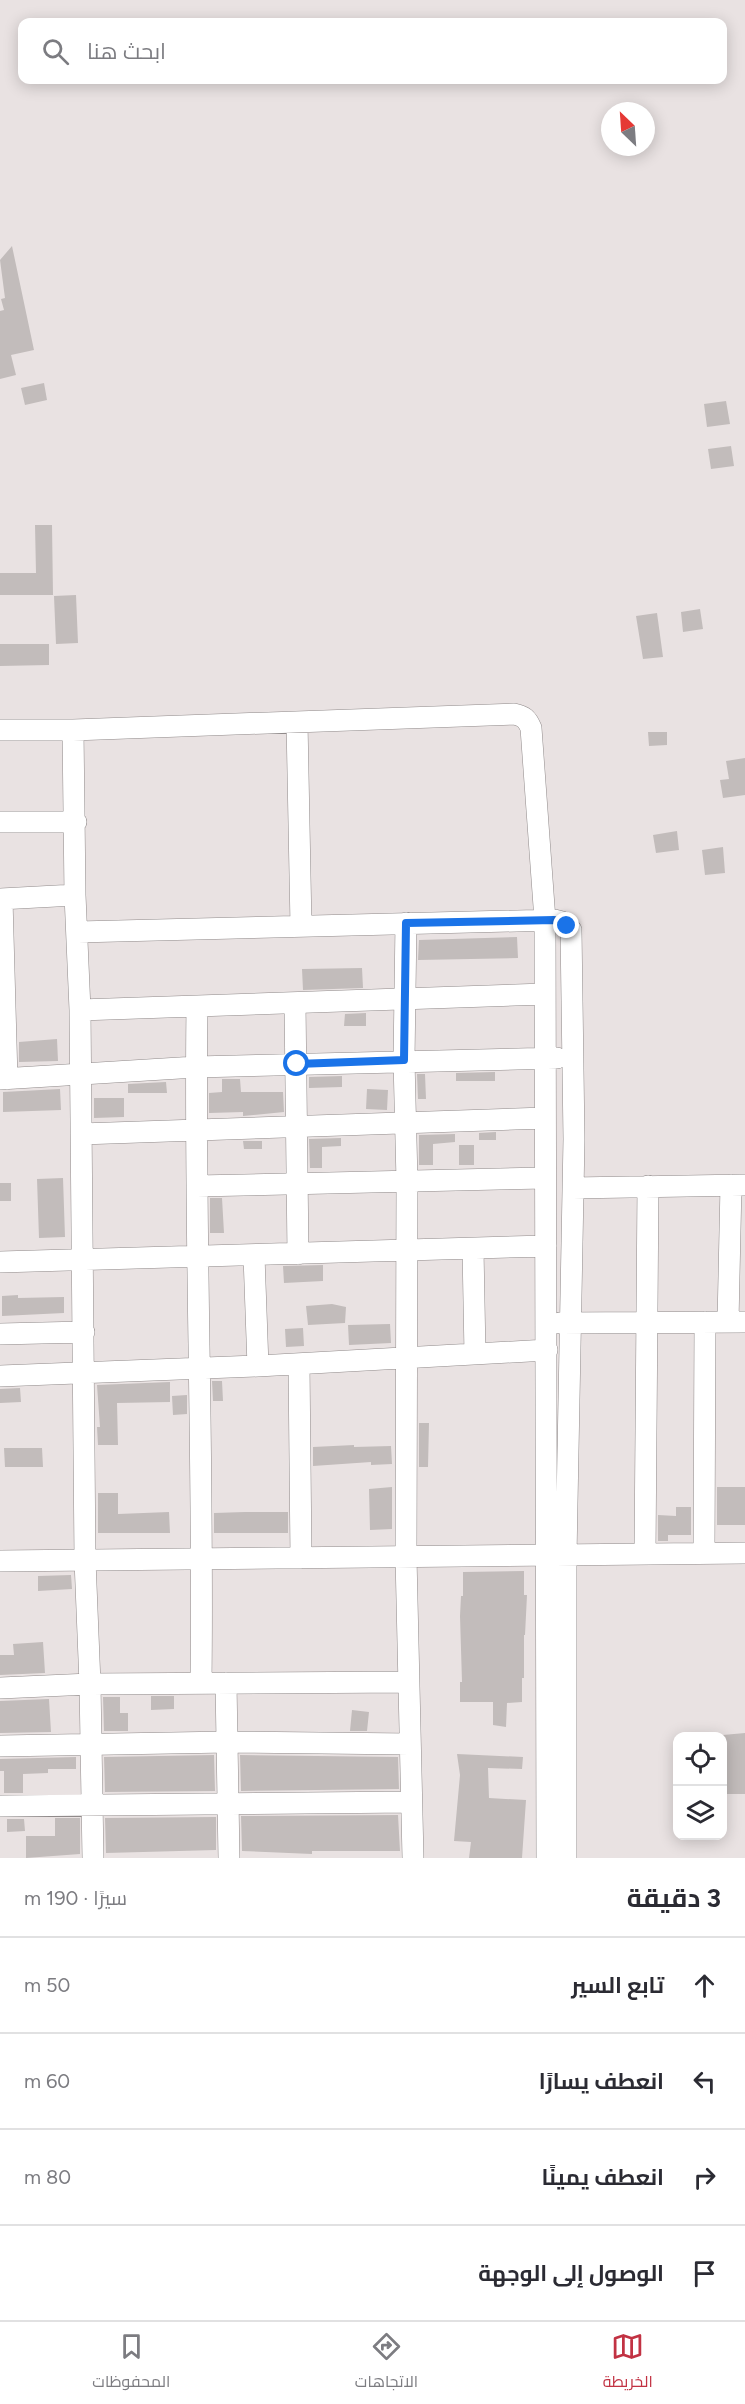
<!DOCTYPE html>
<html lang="ar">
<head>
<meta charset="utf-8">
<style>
	body { margin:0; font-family:Figtree,Cairo,sans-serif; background:#f7f7f7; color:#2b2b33; direction:rtl }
	.controls { position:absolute; right:18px; bottom:18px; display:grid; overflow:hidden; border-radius:12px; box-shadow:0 3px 15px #0003 }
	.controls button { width:54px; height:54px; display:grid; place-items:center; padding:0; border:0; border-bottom:2px solid #e1e1e2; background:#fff; color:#2b2b33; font:30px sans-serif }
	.compass { position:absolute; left:601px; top:102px; width:54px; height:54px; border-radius:50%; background:#fff; box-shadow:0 3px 15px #0003; rotate:335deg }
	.stop { position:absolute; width:18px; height:18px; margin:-14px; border:4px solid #1a73e8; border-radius:50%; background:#fff }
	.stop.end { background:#1a73e8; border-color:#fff; box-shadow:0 2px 6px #0008 }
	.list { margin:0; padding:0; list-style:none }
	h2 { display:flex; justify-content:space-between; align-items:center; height:78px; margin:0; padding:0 24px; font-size:26px }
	h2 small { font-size:20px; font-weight:400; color:#7c7c81 }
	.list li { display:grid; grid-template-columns:39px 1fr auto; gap:18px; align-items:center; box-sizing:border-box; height:96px; padding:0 24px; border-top:2px solid #e1e1e2 }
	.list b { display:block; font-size:22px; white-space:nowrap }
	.list em { font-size:20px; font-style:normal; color:#7c7c81 }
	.icon { flex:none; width:33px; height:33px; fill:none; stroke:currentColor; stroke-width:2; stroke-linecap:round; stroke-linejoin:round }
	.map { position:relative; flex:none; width:745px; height:1858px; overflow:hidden; direction:ltr }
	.search { position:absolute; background:#fff; box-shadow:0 3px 15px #0003; left:18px; right:18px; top:18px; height:66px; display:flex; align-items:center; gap:15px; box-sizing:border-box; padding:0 21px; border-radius:12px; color:#7c7c81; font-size:22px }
	.sheet { height:462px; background:#fff }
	nav { display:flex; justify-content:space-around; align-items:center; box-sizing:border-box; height:84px; border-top:2px solid #e1e1e2; background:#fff; font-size:16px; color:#7c7c81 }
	nav a { display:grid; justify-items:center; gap:3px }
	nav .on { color:#c23243 }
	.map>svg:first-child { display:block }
	.building { fill:#c2bcbb }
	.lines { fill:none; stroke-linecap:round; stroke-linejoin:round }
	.minor-casing { stroke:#908a8a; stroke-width:22 }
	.minor { stroke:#fff; stroke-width:21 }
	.route { stroke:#1a73e8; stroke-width:8 }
</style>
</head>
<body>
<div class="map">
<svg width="745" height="1858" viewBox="0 0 745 1858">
	<rect width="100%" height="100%" fill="#e9e2e2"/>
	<path class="building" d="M12,246l22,104 -23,5 5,20 -16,4v-68l4,-1 -3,-11 4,-1 -5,-38z
		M44,383l3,17 -22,5 -4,-17z
		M726,401l4,23 -23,3 -3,-23z
		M731,446l3,20 -23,3 -3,-20z
		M35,525h17l1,70h-53v-22h36z
		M76,595l2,48 -22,1 -2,-48z
		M700,609l3,20 -20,3 -2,-20z
		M657,613l6,44 -20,2 -7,-43z
		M0,644h49v21l-49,1z
		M648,732h19v13l-18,1z
		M745,758v37l-22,3 -3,-18 9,-1 -3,-18z
		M677,831l2,19 -23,3 -3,-18z
		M723,847l2,26 -20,2 -3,-25z
		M517,937l1,21 -100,2 1,-20z
		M362,968l1,20 -60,2 -1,-21z
		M366,1013v13h-22l1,-12z
		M57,1039l1,22 -39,1v-20z
		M495,1072v9h-39v-8z
		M417,1074h8l1,25h-8z
		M342,1076v11l-33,1v-11z
		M222,1079h18l1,13h42l1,20 -41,4v-4l-34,1v-20l13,-1z
		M166,1082l1,11h-39v-9z
		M60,1089l1,21 -58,2v-20z
		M367,1089l21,1 -1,20 -21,-1z
		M94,1098h30v19l-30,1z
		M496,1132v8h-17v-7z
		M455,1134v8l-22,2v21h-14v-30z
		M341,1138v8l-19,1v21h-12l-1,-29z
		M243,1141h19v8h-18z
		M459,1145h15v20h-15z
		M63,1178l2,59 -26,1 -2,-59z
		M0,1183h11v18h-11z
		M210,1198h12l2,35h-14z
		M323,1265v16l-39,2 -1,-17z
		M18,1295v3l46,-1v16l-62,3v-20z
		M332,1304l14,3 -1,16 -37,2 -2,-19z
		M390,1324l1,19 -42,2 -1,-20z
		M303,1328l1,18 -18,1 -1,-18z
		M212,1381h10l1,20h-10z
		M170,1382v20l-53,1 1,42h-20l-1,-18h3l-3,-42z
		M20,1388l1,14 -21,1v-14z
		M187,1395v19l-14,1 -1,-19z
		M419,1423h10l-1,44h-9z
		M354,1445v2l37,-1 1,18 -21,1v-3l-58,4v-19z
		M4,1448h38l1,19h-38z
		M392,1487v42l-22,1 -1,-41z
		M717,1487h28v38h-28z
		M98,1493h20v21l51,-2 1,21h-72z
		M676,1507h15v28h-23v6h-10v-26l18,1z
		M245,1512h43v21h-74v-20z
		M524,1571v24h3l-2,40h-1v43h-2v24l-15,1 -1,24 -13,-2v-23h-33v-20h2l-2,-66 1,-20h2v-24z
		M71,1575l1,14 -34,2v-15z
		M43,1642l2,31 -45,2v-20h14l-1,-11z
		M151,1696h23v13l-23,1z
		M103,1697h17v16h8v18h-24z
		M49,1699l2,33 -51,1v-32z
		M352,1710l17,2 -2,19h-17z
		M745,1733v61h-22v-59z
		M457,1754l66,3 -1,12 -34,-1 1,30 37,2 -4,58h-53l2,-16 -17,-1 6,-66z
		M214,1755l1,36 -110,1 -1,-35z
		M240,1755l158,2 1,32 -158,2z
		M76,1757v12h-28v4l-25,1v19h-19v-22h-4v-12z
		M398,1815l2,36h-88v3l-70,-3 -1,-35z
		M216,1817v33l-110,3 -1,-35z
		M55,1818h25v36l-54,4v-22h29z
		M7,1819h17l1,12 -18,1z"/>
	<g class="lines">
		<g class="minor-casing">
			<path id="minor" d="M297,722l4,204
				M0,730h73l441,-16c10,2 13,5 17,14l14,192 2,938
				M73,730l2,165 5,115 5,550 5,124 3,174
				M0,822h76
				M0,899l75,-4
				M2,899l5,180
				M406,923l-2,137 3,121 -1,376 7,301
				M78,932l476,-12 8,2 9,8 3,209 -8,417v302
				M295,1003l3,251
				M197,1007c-3,225 7,451 4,676
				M80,1010l465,-16
				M0,1079l196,-12 361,-9
				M81,1134l464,-16
				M197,1186l348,-8
				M573,1188l172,-3
				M473,1249l2,105
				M254,1256l4,110
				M0,1262l546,-16
				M728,1322l3,-137
				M560,1323l185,-1
				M0,1334l84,-2
				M299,1364l2,194
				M0,1376l258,-10 289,-16
				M704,1553l1,-231
				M645,1554l3,-368
				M0,1561l745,-8
				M226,1683l3,175
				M0,1688l90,-4 319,-2
				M0,1746l228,-4 181,2
				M0,1806l411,-4"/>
		</g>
		<use href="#minor" class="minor"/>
	</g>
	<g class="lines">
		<path class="route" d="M297,1064l107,-4 2,-137 148,-3 13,6"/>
	</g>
</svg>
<div class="controls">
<button><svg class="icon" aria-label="locate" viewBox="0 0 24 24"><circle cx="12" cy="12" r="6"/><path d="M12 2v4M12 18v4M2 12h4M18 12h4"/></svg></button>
<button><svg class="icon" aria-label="layers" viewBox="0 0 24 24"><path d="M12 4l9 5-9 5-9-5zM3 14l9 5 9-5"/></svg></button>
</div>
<svg class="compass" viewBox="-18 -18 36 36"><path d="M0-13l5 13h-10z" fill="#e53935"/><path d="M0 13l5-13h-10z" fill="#7c7c81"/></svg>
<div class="stop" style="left:297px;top:1064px"></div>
<div class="stop end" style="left:567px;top:926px"></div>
<div class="search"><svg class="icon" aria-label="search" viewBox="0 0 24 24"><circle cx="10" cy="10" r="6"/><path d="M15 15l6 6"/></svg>ابحث هنا</div>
</div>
<section class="sheet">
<h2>3 دقيقة<small>سيرًا · 190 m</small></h2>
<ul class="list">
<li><svg class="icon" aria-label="ahead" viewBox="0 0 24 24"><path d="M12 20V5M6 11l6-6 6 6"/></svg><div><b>تابع السير</b></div><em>50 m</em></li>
<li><svg class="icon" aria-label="left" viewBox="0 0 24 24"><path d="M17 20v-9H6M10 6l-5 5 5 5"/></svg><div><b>انعطف يسارًا</b></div><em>60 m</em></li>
<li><svg class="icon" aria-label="right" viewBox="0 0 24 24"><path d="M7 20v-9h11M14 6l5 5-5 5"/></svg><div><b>انعطف يمينًا</b></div><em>80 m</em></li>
<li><svg class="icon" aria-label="arrive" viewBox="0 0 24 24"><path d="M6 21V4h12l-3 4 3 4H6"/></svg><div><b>الوصول إلى الوجهة</b></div></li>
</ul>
</section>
<nav>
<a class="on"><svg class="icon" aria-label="map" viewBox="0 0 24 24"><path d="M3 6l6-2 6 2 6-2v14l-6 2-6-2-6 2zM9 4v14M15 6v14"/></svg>الخريطة</a>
<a><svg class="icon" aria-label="directions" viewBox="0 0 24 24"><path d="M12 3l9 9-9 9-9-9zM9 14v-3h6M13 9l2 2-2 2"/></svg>الاتجاهات</a>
<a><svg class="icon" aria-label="saved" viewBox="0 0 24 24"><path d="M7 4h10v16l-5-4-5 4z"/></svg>المحفوظات</a>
</nav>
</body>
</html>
